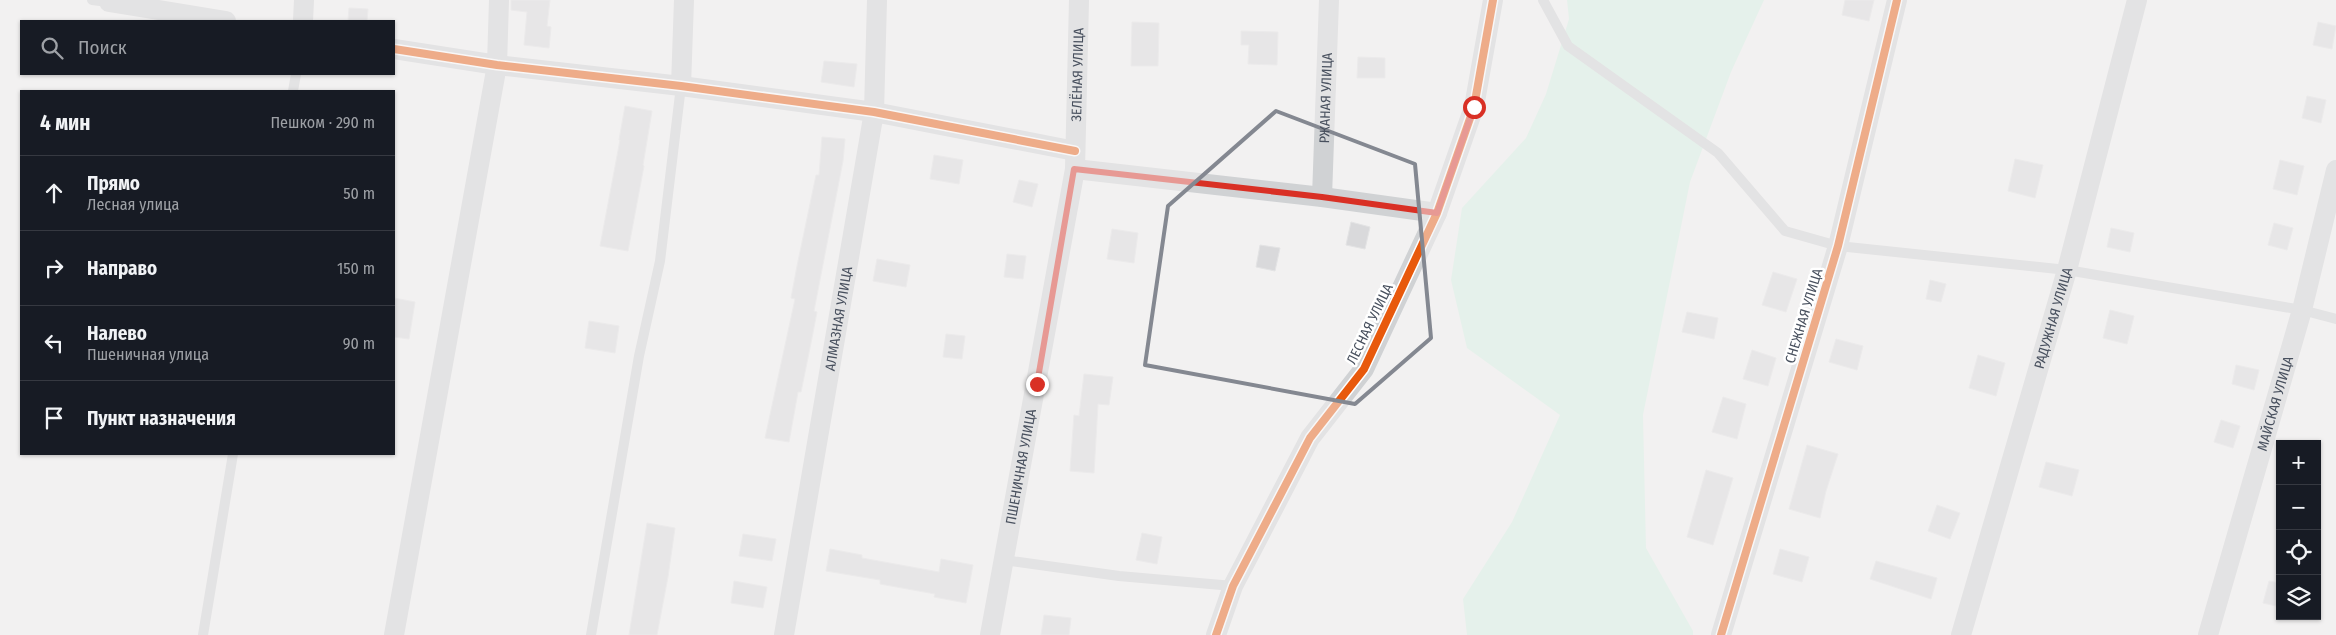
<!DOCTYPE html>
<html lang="ru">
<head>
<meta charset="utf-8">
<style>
	body { margin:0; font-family:"Fira Sans Condensed",sans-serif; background:#242831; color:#f1f3f6 }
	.controls { position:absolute; right:15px; bottom:15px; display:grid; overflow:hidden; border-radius:0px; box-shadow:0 1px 4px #0004 }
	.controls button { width:45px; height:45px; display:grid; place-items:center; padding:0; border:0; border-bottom:1px solid #363941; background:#171b24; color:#f1f3f6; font:25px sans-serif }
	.stop { position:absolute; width:15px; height:15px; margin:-11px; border:4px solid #d93025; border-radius:50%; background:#fff }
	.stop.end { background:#d93025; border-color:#fff; box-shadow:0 1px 5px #0008 }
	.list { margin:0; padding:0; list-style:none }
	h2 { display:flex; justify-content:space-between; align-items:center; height:65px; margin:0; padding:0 20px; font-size:21px }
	h2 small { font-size:16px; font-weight:400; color:#9ea1a6 }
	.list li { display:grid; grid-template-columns:32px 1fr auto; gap:15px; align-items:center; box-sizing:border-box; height:75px; padding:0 20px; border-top:1px solid #363941 }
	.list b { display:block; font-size:19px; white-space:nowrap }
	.list p { margin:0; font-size:16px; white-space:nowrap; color:#9ea1a6 }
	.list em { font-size:16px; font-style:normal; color:#9ea1a6 }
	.icon { flex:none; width:28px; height:28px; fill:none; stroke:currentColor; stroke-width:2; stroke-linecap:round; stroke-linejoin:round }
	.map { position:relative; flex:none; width:2336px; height:635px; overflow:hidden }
	.search { position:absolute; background:#171b24; box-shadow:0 1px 4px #0004; left:20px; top:20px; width:375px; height:55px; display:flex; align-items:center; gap:12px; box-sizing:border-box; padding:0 18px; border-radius:0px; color:#9ea1a6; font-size:19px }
	.panel { position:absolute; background:#171b24; box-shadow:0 1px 4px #0004; left:20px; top:90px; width:375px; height:365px; border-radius:0px }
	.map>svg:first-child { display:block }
	.green { fill:#d6f1e4 }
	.building { fill:#d9d9db; stroke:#e3e3e4 }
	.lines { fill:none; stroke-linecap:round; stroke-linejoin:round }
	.lane { stroke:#d0d2d4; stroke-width:10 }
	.street { stroke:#d0d2d4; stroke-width:20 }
	.cycleway-casing { stroke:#fff; stroke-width:11 }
	.cycleway { stroke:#e8590c; stroke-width:8 }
	.route { stroke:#d93025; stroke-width:6 }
	.marked { fill:none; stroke:#848891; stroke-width:4; stroke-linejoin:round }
	.labels { text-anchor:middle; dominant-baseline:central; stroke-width:5; stroke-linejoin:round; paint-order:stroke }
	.street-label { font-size:14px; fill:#48505e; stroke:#fff }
</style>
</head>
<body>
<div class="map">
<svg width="2336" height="635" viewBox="0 0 2336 635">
	<rect width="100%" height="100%" fill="#f2f1f1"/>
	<path class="green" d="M1567,0h197l-33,72 -41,110 -47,233 3,133 47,83v4h-226l-4,-36 49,-77 48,-107 -93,-67 -16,-68 11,-72 64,-70 20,-44 23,-75z"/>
	<path class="building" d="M511,0h39l-3,26 4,1 -2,21 -25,-3 3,-33 -16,-2z
		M1845,0h29l-5,21 -27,-6z
		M349,8l19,1 -1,12h-19z
		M1132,22l27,1 -1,43h-27z
		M2318,22l18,4 -4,23 -19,-4z
		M1241,31l37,1 -1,33 -29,-1 1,-19h-8z
		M1358,57l27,1v20h-28z
		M824,61l33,3 -3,23 -33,-5z
		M2307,96l19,4 -5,23 -19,-5z
		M625,106l27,5 -9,54 1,1 -16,85 -28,-5 20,-106h-1z
		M822,137l23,2 -2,22 -29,150 3,1 -6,31 -10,49h-3l-9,50 -24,-4 30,-139 -4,-1 6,-32 19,-91h3z
		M934,155l29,5 -4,24 -29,-5z
		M2015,159l28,6 -8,33 -27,-7z
		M2280,160l24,6 -7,29 -24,-6z
		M1019,180l19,4 -6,23 -19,-5z
		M1351,222l19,5 -5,22 -19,-4z
		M2274,223l19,5 -6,22 -19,-5z
		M2111,228l23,5 -4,19 -23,-5z
		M1112,229l26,4 -4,30 -27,-4z
		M1260,245l20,3 -5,23 -19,-4z
		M1007,254l19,2 -3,23 -19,-2z
		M877,259l33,6 -4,22 -33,-6z
		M1773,272l24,7 -11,33 -24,-7z
		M1930,280l16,4 -5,18 -15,-3z
		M394,298l21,4 -6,37 -15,-2z
		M2110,310l24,6 -7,28 -24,-6z
		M1687,312l31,6 -4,21 -32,-7z
		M589,321l30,5 -4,27 -30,-5z
		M946,334l19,2 -3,23 -19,-2z
		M1836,339l27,7 -6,24 -28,-8z
		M1752,350l24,8 -8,28 -25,-7z
		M1978,355l27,8 -9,33 -27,-8z
		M2236,365l23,5 -5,20 -22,-6z
		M1084,374l29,3 -4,28 -11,-1 -4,69 -24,-2 4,-56 5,1z
		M1723,397l23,7 -9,35 -25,-7z
		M2221,420l19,6 -7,22 -19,-6z
		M1807,445l31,9 -12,37 -6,27 -31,-9z
		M2046,462l33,8 -7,26 -33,-9z
		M1706,470l27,8 -20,67 -26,-8z
		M1937,505l23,8 -10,26 -22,-8z
		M647,523l28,5 -7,49 -11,58h-28z
		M1142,533l20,4 -5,27 -21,-4z
		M743,534l33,5 -4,22 -33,-5z
		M830,549l32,6v3l77,14 2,-13 32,6 -7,38 -32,-6 1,-3 -55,-10v-4l-54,-9z
		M1780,549l29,8 -7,25 -29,-8z
		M1876,561l61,17 -6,21 -61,-20z
		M734,581l33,6 -4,21 -32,-5z
		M2269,581l11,2v24l-17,-4z
		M1044,615l27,3 -2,17h-28z"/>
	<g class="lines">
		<path class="lane" d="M92,0l17,2
			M1543,0l25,46 150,107 67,78 53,15 229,24 235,40 34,9
			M293,91l3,-17
			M1004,560l115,16 114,10
			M203,635l30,-181
			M591,635l48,-279 21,-95 21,-175"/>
		<g class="street">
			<path d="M109,0v2l117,19"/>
			<path d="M303,21l1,-21"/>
			<path d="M394,49l103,16 184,21 193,26 201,39"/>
			<path d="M681,86l3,-86"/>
			<path d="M1075,169l247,28 115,16"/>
			<path id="s1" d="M1322,197l7,-197"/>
			<path d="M394,635l103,-570 2,-65"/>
			<path id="s2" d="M784,635l90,-523 3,-112"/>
			<path id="s3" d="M990,635l85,-466 4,-169"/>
			<path d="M1216,635l17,-49 77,-148 54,-69 73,-156 37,-106 19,-107"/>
			<path d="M1721,635l117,-389 59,-246"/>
			<path id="s4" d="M1961,635l106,-365 70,-270"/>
			<path id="s5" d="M2208,635l94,-325 34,-140"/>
		</g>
		<g class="cycleway-casing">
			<path id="cycleway" d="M394,49l103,16 184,21 193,26 201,39
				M1216,635l17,-49 77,-148 54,-69 73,-156 37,-106 19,-107
				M1721,635l117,-389 59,-246"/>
		</g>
		<use href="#cycleway" class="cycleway"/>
	</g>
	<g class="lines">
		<path class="route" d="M1037,384l37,-215 248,28 115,16 37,-106"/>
	</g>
	<path d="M0 0H2336V635H0ZM1276,111l139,53 16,174 -76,66 -210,-39 23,-159z" fill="#f2f1f1" fill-opacity=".55" fill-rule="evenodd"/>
	<path class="marked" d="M1276,111l139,53 16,174 -76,66 -210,-39 23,-159z"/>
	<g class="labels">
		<g class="street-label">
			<text stroke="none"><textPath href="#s3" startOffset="568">ЗЕЛЁНАЯ УЛИЦА</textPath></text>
			<text stroke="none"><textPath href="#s1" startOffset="99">РЖАНАЯ УЛИЦА</textPath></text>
			<text transform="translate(1804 316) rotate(-73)">СНЕЖНАЯ УЛИЦА</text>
			<text stroke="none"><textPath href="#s2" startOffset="321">АЛМАЗНАЯ УЛИЦА</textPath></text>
			<text stroke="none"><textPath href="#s4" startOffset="330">РАДУЖНАЯ УЛИЦА</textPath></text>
			<text transform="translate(1370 324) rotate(-64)">ЛЕСНАЯ УЛИЦА</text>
			<text stroke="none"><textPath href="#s5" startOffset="241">МАЙСКАЯ УЛИЦА</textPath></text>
			<text stroke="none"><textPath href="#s3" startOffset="171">ПШЕНИЧНАЯ УЛИЦА</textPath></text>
		</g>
	</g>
</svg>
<div class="controls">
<button>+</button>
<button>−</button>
<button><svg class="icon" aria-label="locate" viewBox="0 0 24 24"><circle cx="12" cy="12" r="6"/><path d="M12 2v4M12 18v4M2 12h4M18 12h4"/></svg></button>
<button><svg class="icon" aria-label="layers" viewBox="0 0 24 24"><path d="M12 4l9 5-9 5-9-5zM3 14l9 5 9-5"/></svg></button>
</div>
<div class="stop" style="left:1474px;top:107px"></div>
<div class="stop end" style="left:1037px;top:384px"></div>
<div class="search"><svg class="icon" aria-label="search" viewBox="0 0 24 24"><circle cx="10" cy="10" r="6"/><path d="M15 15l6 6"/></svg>Поиск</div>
<section class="panel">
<h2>4 мин<small>Пешком · 290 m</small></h2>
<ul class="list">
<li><svg class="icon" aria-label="ahead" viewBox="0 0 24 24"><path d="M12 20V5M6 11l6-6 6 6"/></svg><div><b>Прямо</b><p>Лесная улица</p></div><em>50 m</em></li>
<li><svg class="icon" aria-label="right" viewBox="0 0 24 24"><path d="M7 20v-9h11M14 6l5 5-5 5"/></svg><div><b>Направо</b></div><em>150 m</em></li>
<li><svg class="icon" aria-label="left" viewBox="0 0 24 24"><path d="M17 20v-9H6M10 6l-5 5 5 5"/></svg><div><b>Налево</b><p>Пшеничная улица</p></div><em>90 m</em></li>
<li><svg class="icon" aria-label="arrive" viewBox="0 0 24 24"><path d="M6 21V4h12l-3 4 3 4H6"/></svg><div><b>Пункт назначения</b></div></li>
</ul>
</section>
</div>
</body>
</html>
